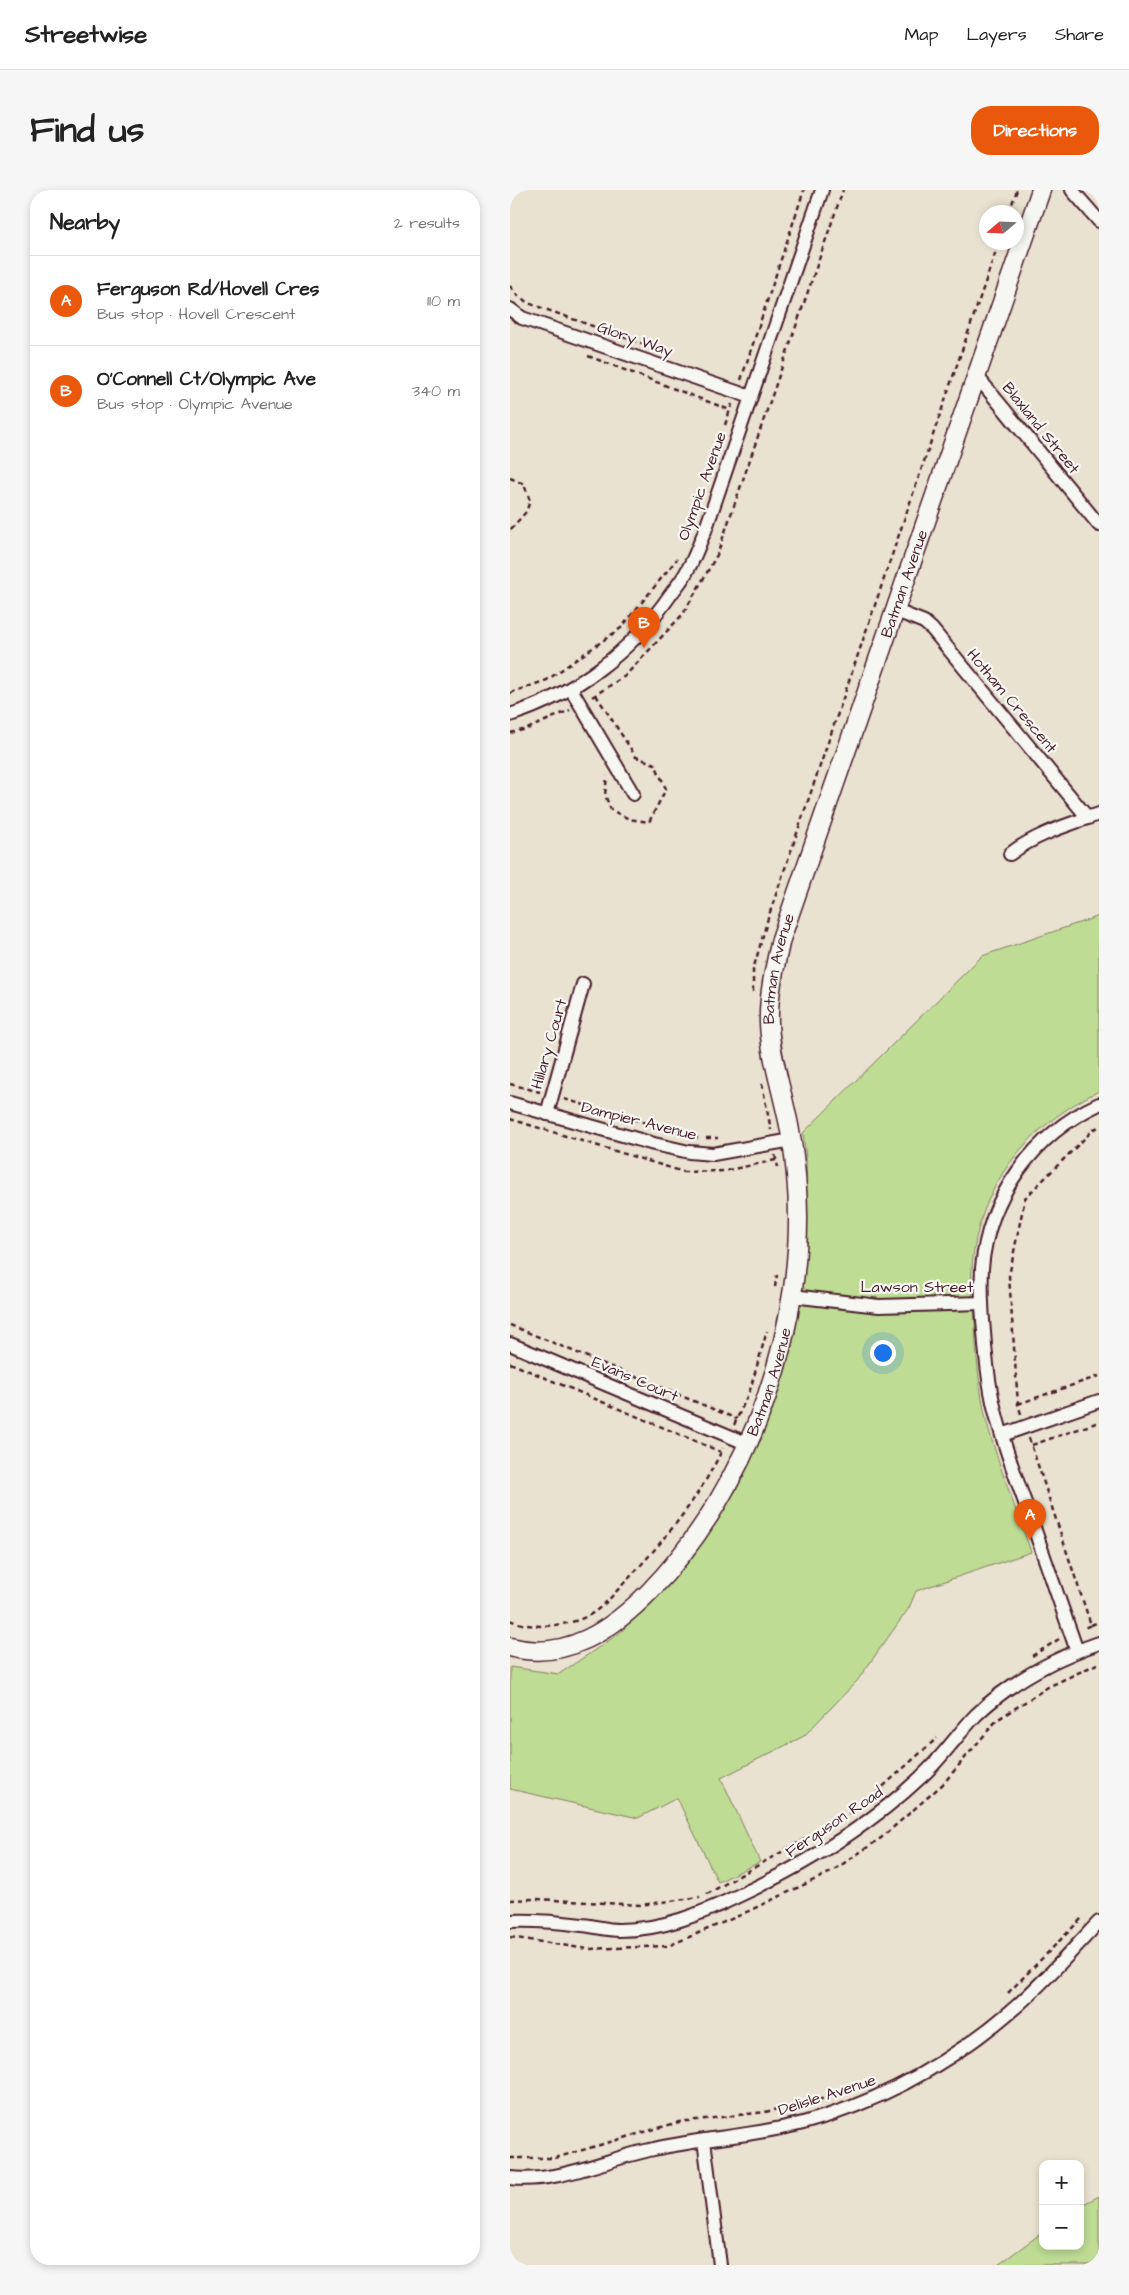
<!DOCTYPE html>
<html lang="en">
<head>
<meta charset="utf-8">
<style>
	body { margin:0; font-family:"Architects Daughter",sans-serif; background:#f6f6f6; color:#222 }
	.controls { position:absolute; right:15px; bottom:15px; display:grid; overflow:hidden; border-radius:10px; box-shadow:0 2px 8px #0003 }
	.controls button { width:45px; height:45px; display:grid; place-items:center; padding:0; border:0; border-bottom:1px solid #e0e0e0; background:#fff; color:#222; font:25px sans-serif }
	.compass { position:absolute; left:469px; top:15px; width:45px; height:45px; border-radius:50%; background:#fff; box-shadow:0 2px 8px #0003; rotate:251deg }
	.you { position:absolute; left:372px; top:1162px; width:18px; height:18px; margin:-12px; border:4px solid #fff; border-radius:50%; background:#1a73e8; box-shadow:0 0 0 8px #1a73e833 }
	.badge { display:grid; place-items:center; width:32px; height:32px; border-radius:50%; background:#ea580c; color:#fff; font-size:16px; font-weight:700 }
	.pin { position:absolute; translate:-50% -41px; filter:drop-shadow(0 1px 2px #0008) }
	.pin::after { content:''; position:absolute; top:26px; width:18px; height:15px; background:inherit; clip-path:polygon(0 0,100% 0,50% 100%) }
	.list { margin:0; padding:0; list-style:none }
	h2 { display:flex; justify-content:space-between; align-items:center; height:65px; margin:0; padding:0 20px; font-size:21px }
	h2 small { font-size:16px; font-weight:400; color:#767676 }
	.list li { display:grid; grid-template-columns:32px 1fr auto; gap:15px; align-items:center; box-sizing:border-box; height:90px; padding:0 20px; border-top:1px solid #e0e0e0 }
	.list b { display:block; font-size:19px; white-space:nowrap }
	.list p { margin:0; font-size:16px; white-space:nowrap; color:#767676 }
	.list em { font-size:16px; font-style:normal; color:#767676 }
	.map { position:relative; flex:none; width:589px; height:2075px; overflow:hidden; border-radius:20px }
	header { display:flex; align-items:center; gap:30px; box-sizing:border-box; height:70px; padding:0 25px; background:#fff; border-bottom:1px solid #e0e0e0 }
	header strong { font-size:24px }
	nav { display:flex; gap:28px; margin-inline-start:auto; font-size:18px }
	.intro { display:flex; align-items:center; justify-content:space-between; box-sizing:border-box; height:120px; padding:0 30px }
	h1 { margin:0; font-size:35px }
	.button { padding:12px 22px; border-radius:20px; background:#ea580c; color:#fff; font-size:18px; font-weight:700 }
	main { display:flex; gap:30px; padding:0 30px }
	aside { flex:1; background:#fff; border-radius:20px; box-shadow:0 2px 8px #0003 }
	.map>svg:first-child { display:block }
	.green { fill:#bedc94; stroke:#847e60 }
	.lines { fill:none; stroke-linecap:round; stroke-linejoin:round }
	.street-casing { stroke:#4a1f2b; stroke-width:16 }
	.secondary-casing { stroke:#4a1f2b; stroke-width:21 }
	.path { stroke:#4a1f2b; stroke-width:2.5; stroke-dasharray:5 4; stroke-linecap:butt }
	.street { stroke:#f6f6f2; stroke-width:12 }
	.secondary { stroke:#f6f6f2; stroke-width:18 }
	.labels { text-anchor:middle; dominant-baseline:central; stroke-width:4.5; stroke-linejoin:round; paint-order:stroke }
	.street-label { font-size:16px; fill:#4a1f2b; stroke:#f6f6f2 }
</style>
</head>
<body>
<header>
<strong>Streetwise</strong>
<nav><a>Map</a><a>Layers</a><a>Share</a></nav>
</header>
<div class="intro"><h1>Find us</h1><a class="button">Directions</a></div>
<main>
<aside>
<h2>Nearby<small>2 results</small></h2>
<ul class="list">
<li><span class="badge">A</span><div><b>Ferguson Rd/Hovell Cres</b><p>Bus stop · Hovell Crescent</p></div><em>110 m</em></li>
<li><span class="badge">B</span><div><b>O'Connell Ct/Olympic Ave</b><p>Bus stop · Olympic Avenue</p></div><em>340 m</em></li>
</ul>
</aside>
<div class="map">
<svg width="589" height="2075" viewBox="0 0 589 2075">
	<rect width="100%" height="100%" fill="#eae2d1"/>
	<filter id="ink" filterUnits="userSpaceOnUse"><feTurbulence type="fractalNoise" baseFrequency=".02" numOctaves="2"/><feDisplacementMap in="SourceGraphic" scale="10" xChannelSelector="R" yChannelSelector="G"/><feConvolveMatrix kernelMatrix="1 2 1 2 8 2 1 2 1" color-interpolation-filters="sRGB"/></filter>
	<g filter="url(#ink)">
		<path class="green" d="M589,726v175c-72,35 -122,96 -127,178 -1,17 2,36 3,53 1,34 4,68 12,101 12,44 29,86 44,129l-115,39 -7,17 -52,73 -53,55 -83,42 39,84 -42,20 -41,-84 -39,20 -128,-29v-122l49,7 61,-41 85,-97 56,-97 34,-105 12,-119 -1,-57 -3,-25 179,-177z
			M589,2006v69h-101l45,-33v14h37v-40z"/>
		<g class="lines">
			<g class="street-casing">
				<path id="street" d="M562,0l27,31
					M0,119l12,9 229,79
					M466,185l123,150
					M384,420l30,12 8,7 156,189
					M61,499l62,105
					M0,525c66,-21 122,-64 161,-121 6,-8 13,-16 17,-25 7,-12 11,-25 17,-38l117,-341
					M500,664c26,-20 58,-29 89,-40
					M0,913l144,41 35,8 24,2 79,-14
					M37,924l36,-130
					M282,1106l87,10 103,-3
					M0,1154l238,100
					M492,1245l97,-34
					M567,1461c-15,-43 -30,-86 -45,-129 -12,-34 -26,-69 -35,-104 -8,-28 -11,-57 -13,-86 -2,-21 -3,-42 -2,-64 6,-71 52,-134 117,-164
					M0,1731c24,-1 48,1 72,4 12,1 25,5 37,5 43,0 82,-16 119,-34 67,-31 129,-68 183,-119 20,-18 36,-42 55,-62 35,-34 77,-56 123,-72
					M194,1950l16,125
					M0,1988c48,6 98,-20 144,-29 49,-11 100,-13 149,-26 77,-21 147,-60 208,-112 32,-27 59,-59 88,-89"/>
			</g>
			<g class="secondary-casing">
				<g id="secondary">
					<path id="s1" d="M0,1457c56,15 103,-18 140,-56 101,-104 160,-272 146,-416 -2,-24 -6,-48 -12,-72 -6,-26 -14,-53 -15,-80 -1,-28 6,-57 12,-84l260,-749"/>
				</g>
			</g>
			<path class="path" d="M499,22l8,-22
				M0,96l7,9 11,8 126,45
				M78,166l142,54
				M231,190l63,-190
				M215,235l7,-21
				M0,288l14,6 6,17 -4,11 -16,18
				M0,503l37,-13 74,-52 56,-69
				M86,505l40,62 19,7 11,25 -17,33 -20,-3 -18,-9 -6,-15 2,-19
				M82,507l33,-21 58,-62 34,-59 126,-365
				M0,543l17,-4 43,-19
				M243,802v-22l15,-52 231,-676
				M0,894l30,8
				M252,894l9,46
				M54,909l134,39
				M0,929l174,53 40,-1 52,-11
				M196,948h12
				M265,965l3,12
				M265,1097l2,-12
				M0,1135l227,94
				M0,1173l211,89
				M508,1214l81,-28
				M511,1224l-3,-10 -9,-128 16,-78 69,-69 5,-2
				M224,1235l16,-35 17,-59
				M519,1248l62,187 -9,4
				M522,1255l67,-23
				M0,1430c22,11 68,6 87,-10 11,-8 20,-20 30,-30 37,-39 73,-83 96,-132
				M581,1435l8,-3
				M522,1466l27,-17
				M197,1704l151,-85 79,-71
				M0,1710l26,-1 104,6 60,-8
				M0,1747l77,12 81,-3 68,-29 95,-45 50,-34 62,-54 54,-64 51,-33 51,-24
				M498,1803l75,-76
				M0,1968h45l124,-36 86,-10 78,-18"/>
			<use href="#street" class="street"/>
			<use href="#secondary" class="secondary"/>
		</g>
	</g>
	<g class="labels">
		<g class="street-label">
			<text transform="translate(125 149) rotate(19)">Glory Way</text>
			<text transform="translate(531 238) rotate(51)">Blaxland Street</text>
			<text transform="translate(192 296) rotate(-70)">Olympic Avenue</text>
			<text stroke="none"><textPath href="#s1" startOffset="1228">Batman Avenue</textPath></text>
			<text transform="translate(502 511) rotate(50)">Hotham Crescent</text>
			<text stroke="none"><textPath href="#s1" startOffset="822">Batman Avenue</textPath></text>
			<text transform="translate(39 854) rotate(-74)">Hillary Court</text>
			<text transform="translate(129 931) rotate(14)">Dampier Avenue</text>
			<text x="407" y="1097">Lawson Street</text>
			<text transform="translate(125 1189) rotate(23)">Evans Court</text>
			<text stroke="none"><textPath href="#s1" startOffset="402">Batman Avenue</textPath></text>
			<text transform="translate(324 1632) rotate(-34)">Ferguson Road</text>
			<text transform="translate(317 1905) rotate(-18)">Delisle Avenue</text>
		</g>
	</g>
</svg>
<div class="controls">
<button>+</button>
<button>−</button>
</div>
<svg class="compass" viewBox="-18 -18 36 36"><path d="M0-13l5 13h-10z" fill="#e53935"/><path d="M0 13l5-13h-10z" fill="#767676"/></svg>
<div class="you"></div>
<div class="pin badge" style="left:520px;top:1350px">A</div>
<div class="pin badge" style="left:134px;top:458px">B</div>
</div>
</main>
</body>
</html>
